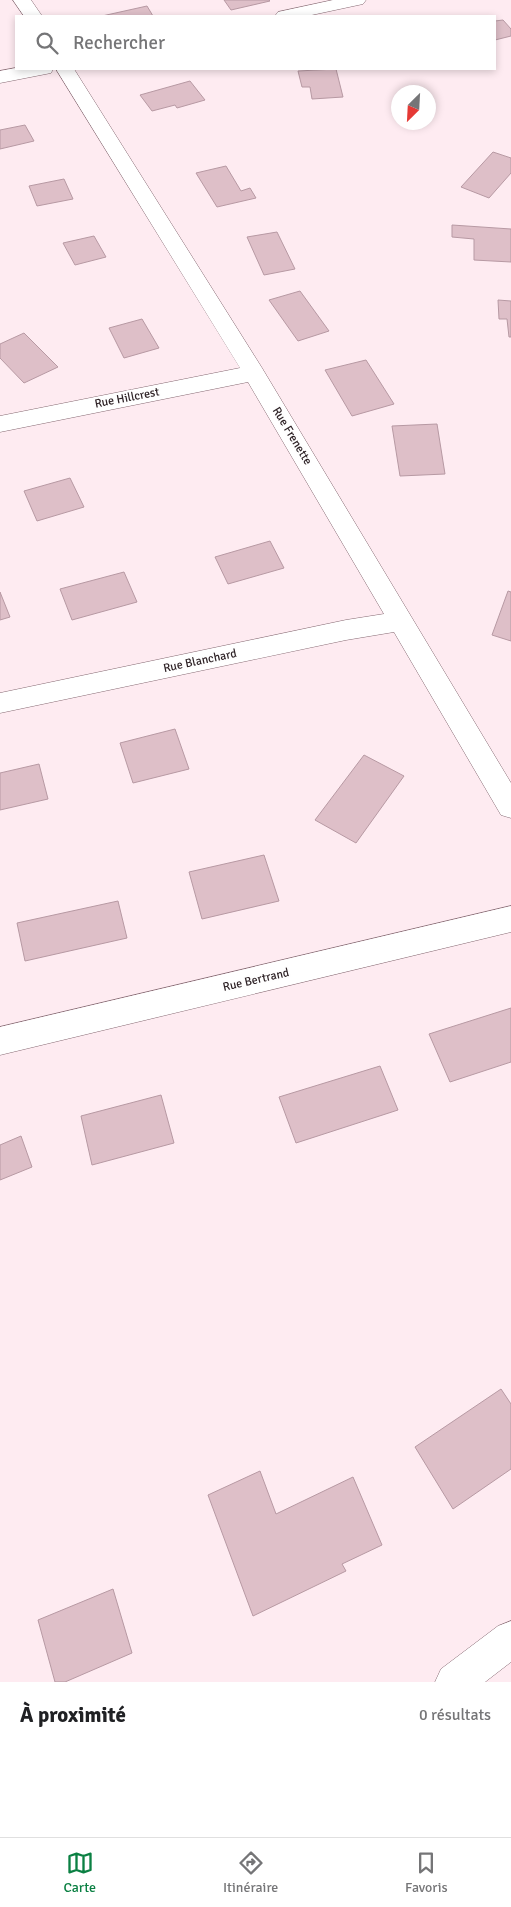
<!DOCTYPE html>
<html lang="fr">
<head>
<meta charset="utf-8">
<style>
	body { margin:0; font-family:Signika,sans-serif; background:#f6f6f6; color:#202124 }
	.compass { position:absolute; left:391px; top:85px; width:45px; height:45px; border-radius:50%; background:#fff; box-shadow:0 2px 8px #0003; rotate:204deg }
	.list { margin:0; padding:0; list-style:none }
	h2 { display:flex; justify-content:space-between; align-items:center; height:65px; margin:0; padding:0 20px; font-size:21px }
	h2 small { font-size:16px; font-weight:400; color:#757577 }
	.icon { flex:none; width:28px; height:28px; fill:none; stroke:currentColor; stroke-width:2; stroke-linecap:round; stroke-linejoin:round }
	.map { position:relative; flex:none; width:511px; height:1682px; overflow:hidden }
	.search { position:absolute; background:#fff; box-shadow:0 2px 8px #0003; left:15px; right:15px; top:15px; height:55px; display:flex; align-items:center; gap:12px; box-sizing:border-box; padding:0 18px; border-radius:0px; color:#757577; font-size:19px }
	.sheet { height:155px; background:#fff }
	nav { display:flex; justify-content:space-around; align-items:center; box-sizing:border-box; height:70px; border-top:1px solid #e0e0e0; background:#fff; font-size:14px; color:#757577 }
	nav a { display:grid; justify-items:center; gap:2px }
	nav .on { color:#0b8043 }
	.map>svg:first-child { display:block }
	.building { fill:#debfc8; stroke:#b799a3 }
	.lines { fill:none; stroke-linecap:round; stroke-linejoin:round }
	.street-casing { stroke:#856972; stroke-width:1 }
	.street { fill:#fff; fill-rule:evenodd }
	.labels { text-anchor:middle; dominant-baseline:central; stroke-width:4; stroke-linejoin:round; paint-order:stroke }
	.street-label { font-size:12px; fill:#2e2226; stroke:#fefefe }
</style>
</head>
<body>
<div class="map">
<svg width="511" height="1682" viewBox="0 0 511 1682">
	<rect width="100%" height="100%" fill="#feebf1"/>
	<path class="building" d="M224,0h45l1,1 -39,9z
		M147,6l6,10h-51z
		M503,20l8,9v7l-16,4v-19z
		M336,69l7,28 -31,2 -2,-12h-8l-4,-16z
		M190,81l15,19 -28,8 -2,-3 -23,6 -12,-16z
		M25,125l9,16 -34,8v-19z
		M493,152l18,6v15l-22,25 -28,-11z
		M226,166l15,25 9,-3 6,10 -39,9 -21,-34z
		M64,179l9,20 -36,7 -8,-20z
		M452,225l59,4v33l-37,-2v-21l-22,-2z
		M277,232l18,37 -31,6 -17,-38z
		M94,236l12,21 -31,8 -12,-22z
		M300,291l29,40 -31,10 -29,-41z
		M498,300l13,1v36h-2l-2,-18h-8z
		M142,319l17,29 -35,10 -15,-30z
		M24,333l34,34 -34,16 -24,-25v-14z
		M366,360l28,44 -42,12 -27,-46z
		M437,424l8,50 -45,2 -8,-50z
		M70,478l14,29 -47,14 -13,-30z
		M270,541l14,27 -56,16 -13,-27z
		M124,572l13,30 -65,18 -12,-31z
		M508,591l3,1v49l-19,-6z
		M0,592l10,25 -10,3z
		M175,729l14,40 -56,14 -13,-40z
		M364,755l40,21 -48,67 -41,-23z
		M39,764l9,35 -48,11v-37z
		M264,855l15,46 -77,18 -13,-47z
		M118,901l9,37 -102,23 -8,-38z
		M511,1008v54l-61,20 -21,-48z
		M380,1066l18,44 -102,33 -17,-46z
		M161,1095l13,48 -82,22 -11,-49z
		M21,1136l11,31 -32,13v-35z
		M501,1389l10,15v65l-58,40 -38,-62z
		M260,1471l16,43 77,-37 29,68 -40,19 4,7 -93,45 -45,-121z
		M113,1589l19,64 -67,29h-10l-17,-62z"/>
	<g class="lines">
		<g class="street-casing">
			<path id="street" d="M13,0h18l11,16h-18z
				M333,0h33l-3,4 -56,12h-32l3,-4z
				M16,68v1h37l-2,4 -51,10v-12z
				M56,69h18l188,299 249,415v35l-10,-3 -107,-183 -48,8 -346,73v-20l346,-73 38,-6 -136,-232 -248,50v-16l240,-48z
				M511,906v26l-511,123v-28z
				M511,1621v41l-26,20h-50l6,-13 57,-43z"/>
		</g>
		<use href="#street" class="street"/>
	</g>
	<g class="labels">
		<g class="street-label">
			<text transform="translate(127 398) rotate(-11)">Rue Hillcrest</text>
			<text transform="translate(292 436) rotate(59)">Rue Frenette</text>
			<text transform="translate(200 661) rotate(-12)">Rue Blanchard</text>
			<text transform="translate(256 980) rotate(-13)">Rue Bertrand</text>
		</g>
	</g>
</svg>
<svg class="compass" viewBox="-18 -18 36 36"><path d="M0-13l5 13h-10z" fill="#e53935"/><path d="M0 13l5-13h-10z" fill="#757577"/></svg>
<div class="search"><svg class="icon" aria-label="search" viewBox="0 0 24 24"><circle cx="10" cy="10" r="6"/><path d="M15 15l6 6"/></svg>Rechercher</div>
</div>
<section class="sheet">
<h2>À proximité<small>0 résultats</small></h2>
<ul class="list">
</ul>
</section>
<nav>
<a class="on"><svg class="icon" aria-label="map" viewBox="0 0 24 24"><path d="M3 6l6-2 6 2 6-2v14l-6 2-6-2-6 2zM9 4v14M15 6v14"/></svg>Carte</a>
<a><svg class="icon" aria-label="directions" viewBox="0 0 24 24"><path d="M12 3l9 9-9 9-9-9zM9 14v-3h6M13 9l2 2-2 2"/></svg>Itinéraire</a>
<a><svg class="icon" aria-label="saved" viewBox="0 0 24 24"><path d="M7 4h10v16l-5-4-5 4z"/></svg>Favoris</a>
</nav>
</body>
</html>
